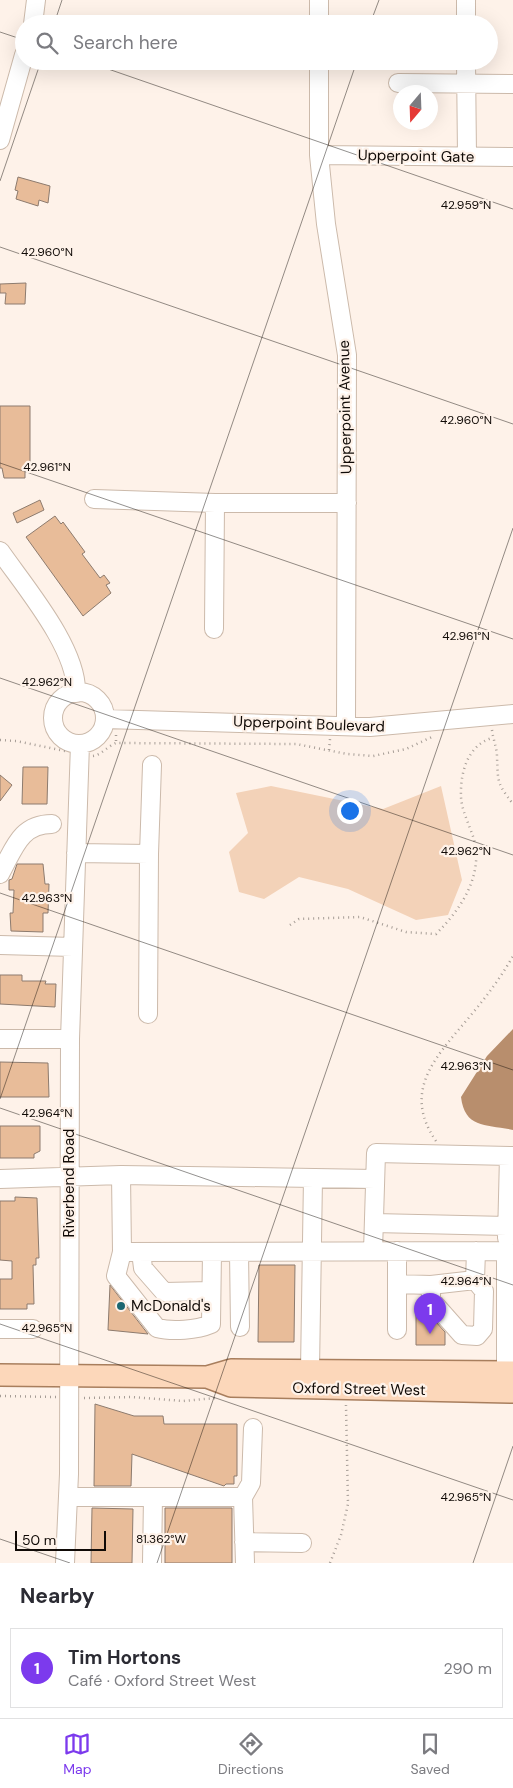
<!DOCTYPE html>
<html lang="en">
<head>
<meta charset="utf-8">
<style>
	body { margin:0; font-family:"DM Sans",sans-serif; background:#f7f7f7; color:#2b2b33 }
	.compass { position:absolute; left:393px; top:85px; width:45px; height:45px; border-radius:50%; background:#fff; box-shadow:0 5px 20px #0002; rotate:199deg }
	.scale { position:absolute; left:15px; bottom:12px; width:91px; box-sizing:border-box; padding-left:5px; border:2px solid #100a06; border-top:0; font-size:14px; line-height:18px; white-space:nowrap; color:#100a06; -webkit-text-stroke:4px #fef2e9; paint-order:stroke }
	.you { position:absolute; left:349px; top:810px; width:18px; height:18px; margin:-12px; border:4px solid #fff; border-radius:50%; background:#1a73e8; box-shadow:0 0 0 8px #1a73e833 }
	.badge { display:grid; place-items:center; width:32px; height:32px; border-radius:50%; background:#7c3aed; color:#fff; font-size:16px; font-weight:700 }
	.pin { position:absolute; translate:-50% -41px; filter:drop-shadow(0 1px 2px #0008) }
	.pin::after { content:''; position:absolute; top:26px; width:18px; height:15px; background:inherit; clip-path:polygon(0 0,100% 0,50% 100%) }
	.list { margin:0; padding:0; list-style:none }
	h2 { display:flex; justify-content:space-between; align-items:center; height:65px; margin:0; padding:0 20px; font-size:21px }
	h2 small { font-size:16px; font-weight:400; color:#7c7c81 }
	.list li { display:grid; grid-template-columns:32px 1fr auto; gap:15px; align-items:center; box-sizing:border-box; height:80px; margin:0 10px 10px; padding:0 10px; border:1px solid #e1e1e2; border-radius:0px }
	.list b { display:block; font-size:19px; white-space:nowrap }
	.list p { margin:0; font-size:16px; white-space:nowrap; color:#7c7c81 }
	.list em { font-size:16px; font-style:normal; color:#7c7c81 }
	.icon { flex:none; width:28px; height:28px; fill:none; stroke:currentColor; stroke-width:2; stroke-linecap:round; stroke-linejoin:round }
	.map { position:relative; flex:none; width:513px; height:1563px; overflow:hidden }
	.search { position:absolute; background:#fff; box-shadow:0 5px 20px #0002; left:15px; right:15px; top:15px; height:55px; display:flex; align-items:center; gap:12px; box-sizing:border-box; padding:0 18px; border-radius:28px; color:#7c7c81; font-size:19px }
	.sheet { height:155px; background:#fff }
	nav { display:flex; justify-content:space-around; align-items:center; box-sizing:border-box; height:70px; border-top:1px solid #e1e1e2; background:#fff; font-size:14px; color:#7c7c81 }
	nav a { display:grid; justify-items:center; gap:2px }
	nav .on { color:#7c3aed }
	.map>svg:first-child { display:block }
	.green { fill:#f3d2b8 }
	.water { fill:#b88e6d }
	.building { fill:#e8bc99; stroke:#8d7b6e }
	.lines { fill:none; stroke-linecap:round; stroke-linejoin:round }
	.minor-casing { stroke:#ccbaab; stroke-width:20 }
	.major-casing { stroke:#a87e5d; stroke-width:24 }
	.path { stroke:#a69d96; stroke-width:2.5; stroke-dasharray:1 4; stroke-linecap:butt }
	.minor { stroke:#fff; stroke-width:18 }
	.major { stroke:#fcd7ba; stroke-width:21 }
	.ticks { fill:none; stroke:#100a06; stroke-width:1; stroke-opacity:0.45 }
	.poi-dot { fill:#1c6772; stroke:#fef2e9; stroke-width:2 }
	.labels { text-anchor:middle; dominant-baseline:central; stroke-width:4.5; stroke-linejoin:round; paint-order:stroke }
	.street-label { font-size:15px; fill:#100a06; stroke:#fef2e9 }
	.poi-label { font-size:15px; fill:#100a06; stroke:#fef2e9; text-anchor:start }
	.ticks-label { font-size:12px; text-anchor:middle; fill:#100a06; stroke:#fef2e9; stroke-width:4.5; stroke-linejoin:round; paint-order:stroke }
</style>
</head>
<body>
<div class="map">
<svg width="513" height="1563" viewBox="0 0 513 1563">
	<rect width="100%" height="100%" fill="#fef2e9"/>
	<path class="green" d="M271,786l112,23 58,-23 21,94 -14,35 -32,5 -68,-31 -49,-12 -35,22 -25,-7 -10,-40 19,-19 -12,-40z"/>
	<path class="water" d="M513,1029v101c-27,-6 -48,-1 -52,-33l26,-41z"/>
	<path class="building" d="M18,177l32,9 -2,17 -9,-3 -1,6 -22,-7 2,-8 -3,-1z
		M26,283l-1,21h-20l1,-11h-6v-9z
		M0,406h30v63h-5v9h-21l-2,-10h-2z
		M40,500l4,10 -27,13 -4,-10z
		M55,516l6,8 2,-2 22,30 -3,2 18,24 4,-3 6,8 -4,2 5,8 -28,23 -57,-79z
		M23,767h25l-1,37h-25z
		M0,775l12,10 -12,16z
		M17,864h26l2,20h4l-1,29h-5v19l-32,-1 -1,-18h3l1,-23h-5v-10l3,-1z
		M0,975h22v6h24l-1,3h11l-1,23 -55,-3z
		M0,1062l48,1 1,34h-49z
		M0,1126h40v25l-6,3v4h-34z
		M15,1197l22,1 2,60h-3v7h-3l1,39h-7v5h-27v-30h12v-18l-12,-1v-59h15z
		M259,1265h36l-1,77h-36z
		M110,1285l38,49 -40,-4z
		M416,1311h10l19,21v13h-29z
		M95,1404l39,12h29l1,8h73v52h-3v8h-8l-2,2 -92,-32 -1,32h-37z
		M92,1508l41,1 -1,54h-41z
		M165,1508h67v55h-67z"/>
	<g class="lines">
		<g class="minor-casing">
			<path id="minor" d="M466,0v24
				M33,24l3,-24
				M319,24v-24
				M319,61v94l7,69 21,131 -1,370
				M466,61l1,95
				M398,83l115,1
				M0,140l24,-85
				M319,155l194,2
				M94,499l121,4h132
				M0,551c25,36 78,98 76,142
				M214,629l1,-126
				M53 718a26 26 0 1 1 52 0a26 26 0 1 1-52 0Z
				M105,719l265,8 143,-13
				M76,853l73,1 3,-89
				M0,874c14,-25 20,-50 52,-50
				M0,945l73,2
				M148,1014l1,-160
				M0,1039h70
				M121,1175l254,4
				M0,1179l121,-4 1,77 384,-1v121
				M374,1223l133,3
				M507,1238l2,-82
				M373,1251l3,-98 137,3
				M122,1252l-6,24 41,52c15,4 40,2 54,-4l1,-72
				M141,1252l2,16 21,24 47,-1
				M239,1252l1,75
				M397,1284l34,1 44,-5
				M431,1285v15l31,35 15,1 6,-7 1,-38 -9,-11 1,-29
				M0,1329h33
				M397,1330v-79
				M310,1370l3,-192
				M68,1497h175l2,66
				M243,1497l8,-14 2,-55
				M244,1542l58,1
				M65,1563l4,-89 1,-435 10,-295
				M152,1563l1,-66"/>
		</g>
		<g class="major-casing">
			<path id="major" d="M0,1375l207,2 24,-7 282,2
				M207,1377l24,9 282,6"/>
		</g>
		<path class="path" d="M492,730c1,9 5,18 5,27 1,26 0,26 16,47
			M116,735v8
			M0,740l16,1 49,10
			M329,750l1,-11
			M93,756c8,-1 15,-10 23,-13l180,1 51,10 26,2 33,-7 28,-13
			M290,925l9,-6 61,-2 46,15 30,2c22,-22 43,-51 40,-85 -2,-17 -14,-34 -15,-52 -1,-25 7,-52 31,-59
			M436,1141c-36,-52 3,-87 35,-126 16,-19 30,-38 42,-59
			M0,1396l56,1
			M84,1398l48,-1 51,4 33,-3
			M330,1563l11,-28 7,-31 -2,-99"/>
		<use href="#minor" class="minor"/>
		<use href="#major" class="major"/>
	</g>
	<path class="ticks" d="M54,24l8,-24M370,24l9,-24M0,32l24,8M85,61l428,148M0,181l41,-120M0,247l513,177M0,463l513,176M0,678l513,177M0,893l513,177M0,1099l357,-1038M0,1108l513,177M0,1324l513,176M0,1539l70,24M157,1563l356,-1035M473,1563l40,-117"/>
	<circle class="poi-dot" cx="121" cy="1306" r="5"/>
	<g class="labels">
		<g class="street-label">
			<text transform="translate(416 156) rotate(1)">Upperpoint Gate</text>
			<text transform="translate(345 407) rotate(-91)">Upperpoint Avenue</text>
			<text transform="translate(309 724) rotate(2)">Upperpoint Boulevard</text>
			<text transform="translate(69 1183) rotate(-90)">Riverbend Road</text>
			<text transform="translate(359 1389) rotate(1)">Oxford Street West</text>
		</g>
		<g class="poi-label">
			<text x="131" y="1306">McDonald's</text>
		</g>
	</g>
	<g class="ticks-label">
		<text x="466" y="209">42.959°N</text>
		<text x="47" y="256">42.960°N</text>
		<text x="466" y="424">42.960°N</text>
		<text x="47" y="471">42.961°N</text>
		<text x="466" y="640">42.961°N</text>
		<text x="47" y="686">42.962°N</text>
		<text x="466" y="855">42.962°N</text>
		<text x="47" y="902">42.963°N</text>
		<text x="466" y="1070">42.963°N</text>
		<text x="47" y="1117">42.964°N</text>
		<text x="466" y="1285">42.964°N</text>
		<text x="47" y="1332">42.965°N</text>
		<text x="466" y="1501">42.965°N</text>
		<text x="161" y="1543">81.362°W</text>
	</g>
</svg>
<svg class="compass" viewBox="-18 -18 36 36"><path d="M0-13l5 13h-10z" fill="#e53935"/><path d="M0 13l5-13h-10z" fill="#7c7c81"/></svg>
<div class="scale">50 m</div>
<div class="you"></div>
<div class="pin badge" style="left:430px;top:1334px">1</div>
<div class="search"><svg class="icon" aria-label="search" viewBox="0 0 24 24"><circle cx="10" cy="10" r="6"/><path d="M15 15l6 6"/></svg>Search here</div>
</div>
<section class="sheet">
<h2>Nearby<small></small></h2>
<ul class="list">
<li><span class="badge">1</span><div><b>Tim Hortons</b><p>Café · Oxford Street West</p></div><em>290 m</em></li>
</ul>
</section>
<nav>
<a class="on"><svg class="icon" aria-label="map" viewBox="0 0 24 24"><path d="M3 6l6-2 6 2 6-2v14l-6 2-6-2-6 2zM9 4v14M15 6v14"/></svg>Map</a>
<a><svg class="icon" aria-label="directions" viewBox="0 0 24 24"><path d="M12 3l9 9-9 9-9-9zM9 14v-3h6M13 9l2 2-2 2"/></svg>Directions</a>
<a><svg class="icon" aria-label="saved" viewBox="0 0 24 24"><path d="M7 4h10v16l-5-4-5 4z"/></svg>Saved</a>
</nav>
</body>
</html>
